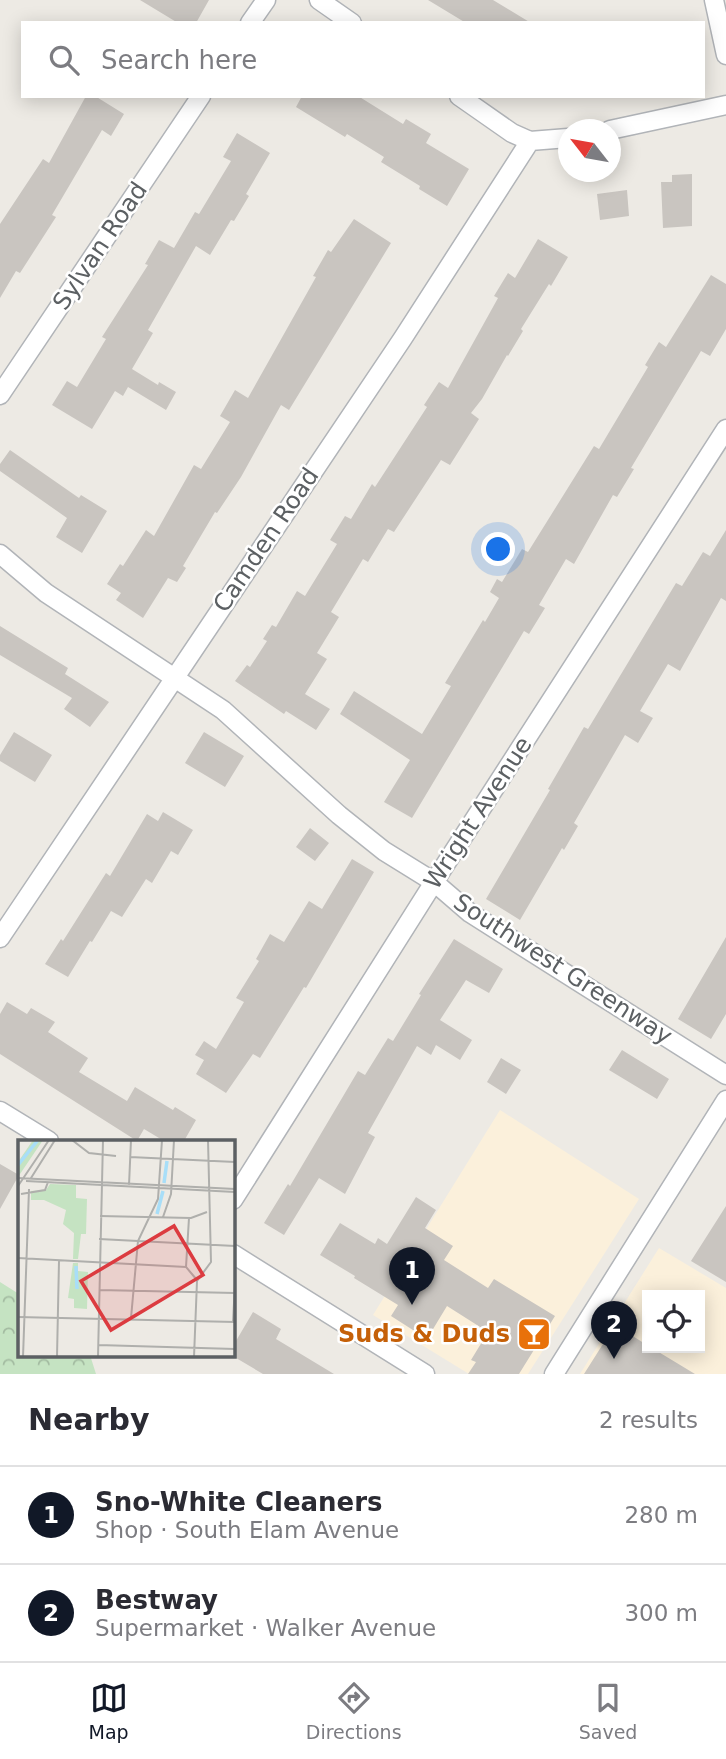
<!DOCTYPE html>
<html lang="en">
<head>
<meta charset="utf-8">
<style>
	body { margin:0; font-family:"DejaVu Sans",sans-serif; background:#f7f7f7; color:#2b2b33 }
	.controls { position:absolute; right:21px; bottom:21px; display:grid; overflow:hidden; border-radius:0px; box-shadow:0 4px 18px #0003 }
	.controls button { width:63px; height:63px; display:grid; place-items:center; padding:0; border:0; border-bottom:2px solid #e1e1e2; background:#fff; color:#2b2b33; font:35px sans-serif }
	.compass { position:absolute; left:558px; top:119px; width:63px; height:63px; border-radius:50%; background:#fff; box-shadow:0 4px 18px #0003; rotate:301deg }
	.you { position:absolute; left:499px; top:550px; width:24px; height:24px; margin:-18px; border:5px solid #fff; border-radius:50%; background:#1a73e8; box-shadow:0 0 0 10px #1a73e833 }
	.badge { display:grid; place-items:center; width:46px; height:46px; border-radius:50%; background:#111827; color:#fff; font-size:23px; font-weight:700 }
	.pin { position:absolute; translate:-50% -58px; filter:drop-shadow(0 2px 4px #0008) }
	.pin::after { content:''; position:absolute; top:37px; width:24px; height:21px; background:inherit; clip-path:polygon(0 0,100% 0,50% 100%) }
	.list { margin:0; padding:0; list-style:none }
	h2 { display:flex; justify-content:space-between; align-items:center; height:91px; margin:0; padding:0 28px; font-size:30px }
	h2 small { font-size:23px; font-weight:400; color:#7c7c81 }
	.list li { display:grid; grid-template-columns:46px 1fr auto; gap:21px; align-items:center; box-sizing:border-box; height:98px; padding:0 28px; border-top:2px solid #e1e1e2 }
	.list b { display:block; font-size:26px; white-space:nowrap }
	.list p { margin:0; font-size:23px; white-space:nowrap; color:#7c7c81 }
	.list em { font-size:23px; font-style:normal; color:#7c7c81 }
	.icon { flex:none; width:38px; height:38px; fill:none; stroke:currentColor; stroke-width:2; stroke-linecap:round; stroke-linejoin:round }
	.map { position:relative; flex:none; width:726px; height:1374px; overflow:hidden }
	.search { position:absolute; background:#fff; box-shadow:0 4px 18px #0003; left:21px; right:21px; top:21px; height:77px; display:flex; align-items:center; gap:18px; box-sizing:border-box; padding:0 24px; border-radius:0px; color:#7c7c81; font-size:26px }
	.sheet { height:287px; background:#fff }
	nav { display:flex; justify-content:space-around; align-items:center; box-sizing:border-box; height:98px; border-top:2px solid #e1e1e2; background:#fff; font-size:19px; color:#7c7c81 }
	nav a { display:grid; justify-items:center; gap:4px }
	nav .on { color:#111827 }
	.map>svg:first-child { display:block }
	.commercial { fill:#fbf0db; fill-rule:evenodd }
	.forest { fill:url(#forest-crowns) }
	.building { fill:#c9c5c0 }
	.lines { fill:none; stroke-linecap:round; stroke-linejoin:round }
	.minor-casing { stroke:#b1b4b8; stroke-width:21 }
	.minor { stroke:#fff; stroke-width:18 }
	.labels { text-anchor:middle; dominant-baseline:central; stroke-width:5; stroke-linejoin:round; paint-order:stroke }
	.street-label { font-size:24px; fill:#5c6063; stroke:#fff }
	.food-label { font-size:24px; font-weight:bold; fill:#c56008; stroke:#fff; text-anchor:end }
	.inset-river { fill:none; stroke:#a8def8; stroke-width:3.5 }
	.inset-road { fill:none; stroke:#afafac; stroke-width:2 }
	.view { fill:#dc3b40; fill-opacity:0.15; stroke:#dc3b40; stroke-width:3.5 }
	.inset-edge { fill:none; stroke:#5c6063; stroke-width:3.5 }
</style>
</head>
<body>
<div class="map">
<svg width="726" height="1374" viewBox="0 0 726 1374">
	<defs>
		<pattern id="forest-crowns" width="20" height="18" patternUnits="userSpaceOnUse" patternTransform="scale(1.75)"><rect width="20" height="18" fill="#c5e3c2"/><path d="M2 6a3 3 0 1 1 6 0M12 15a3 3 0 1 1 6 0" fill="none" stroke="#a3bba1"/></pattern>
	</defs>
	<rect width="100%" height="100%" fill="#edeae4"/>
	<path class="commercial" d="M500,1110l139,89 -111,175h-59l-96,-59z
		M659,1248l67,40v86h-146zM647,1295h53v53h-53z"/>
	<path class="forest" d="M0,1282l19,12v61h71l6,19h-96z"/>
	<path class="building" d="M140,0h69l-13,23h-18z
		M428,0h65l38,23h-65z
		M86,96h9l29,18 -13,22 -9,-6 -50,85 4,2 -36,56 -4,-2 -16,27v-74l43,-65 6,4z
		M302,96h56l45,28 3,-5 25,15 -5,9 43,26 -22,37 -28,-17 1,-3 -39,-24 3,-5 -37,-23 -2,3 -49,-30z
		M237,133l33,20 -24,41 3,2 -15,25 -3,-1 -21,35 -14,-9 -48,84 5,3 -21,36 26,16 1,-3 17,10 -10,18 -38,-23 -5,9 -8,-5 -23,38 -40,-24 15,-24 10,6 29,-48 -4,-2 46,-72 -3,-1 14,-24 15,8 21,-36 4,2 32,-53 -8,-4z
		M692,174v52l-29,2 -2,-46h11v-7z
		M627,190l2,26 -29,4 -3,-26z
		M354,219l37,24 -102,167 -8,-5 -40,72 -24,36 -2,-1 -32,54 3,2 -9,14 -9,-4 -25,40 -27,-18 5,-7 -14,-9 13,-20 3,2 23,-36 8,6 40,-71 7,4 29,-47 -10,-6 15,-26 13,8 68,-121 -3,-1 15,-26 3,2z
		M538,239l30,18 -17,29 -2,-2 -28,45 2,2 -15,25 -1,-1 -25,44 -11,14 8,6 -29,46 -9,-5 -47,72 -6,-3 -20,33 -5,-3 -32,53 8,5 -22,36 10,6 -22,35 25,15 -14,21 -30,-19 -2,3 -49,-33 12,-16 3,2 17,-26 -4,-2 9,-14 4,2 21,-36 8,5 32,-52 -7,-4 15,-24 6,3 21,-35 3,3 52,-80 -3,-2 15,-23 9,6 50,-90 -4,-2 14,-23 7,5z
		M711,275l15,9v45l-16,27 -9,-5 -70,117 3,1 -17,28 -4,-2 -39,69 -8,-5 -27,46 6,3 -16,26 -5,-3 -112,187 -28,-16 26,-42 -70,-46 14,-23 68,43 29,-48 -6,-3 38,-63 2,2 14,-24 -9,-6 7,-13 5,3 20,-33 6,3 66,-106 5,3 49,-82 -3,-2 14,-23 7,5z
		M10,450l69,48 2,-3 26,16 -25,42 -26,-16 11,-19 -67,-47v-7z
		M726,530v71l-5,-3 -41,73 -12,-7 -28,47 13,7 -15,25 -13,-8 -51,88 4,3 -14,24 -2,-2 -42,72 -34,-21 64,-109 -2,-1 36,-62 4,2 88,-146 6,3 21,-34 7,4z
		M0,626l68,42 -3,6 44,28 -19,25 -26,-18 8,-11 -72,-43z
		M14,732l38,23 -17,27 -35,-21v-6z
		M204,732l40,24 -19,31 -40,-24z
		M163,812l30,18 -15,25 -7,-4 -19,32 -6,-4 -24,38 -11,-6 -19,31 -2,-1 -22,36 -23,-13 16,-25 2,2 43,-68 4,3 37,-62 11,7z
		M310,828l19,15 -14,18 -19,-14z
		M352,859l22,13 -68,116 -2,-1 -44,71 -7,-4 -27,39 -30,-19 8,-14 -9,-5 9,-14 12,8 28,-47 -8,-4 23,-37 -3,-2 14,-25 14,8 25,-41 13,8z
		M726,937v77l-15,25 -33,-20z
		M454,939l49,30 -14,24 -23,-13 -26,40 32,20 -12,20 -24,-15 -5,10 -14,-9 -49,87 7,4 -30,57 -26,-16 -35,57 -20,-12 24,-39 2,2 68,-115 7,4 23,-37 5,3 28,-46 -2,-1z
		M7,1002l20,12 4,-6 24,14 -7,10 40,26 -9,14 48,29 8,-14 38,23 2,-3 21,13 -12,21h-20l-20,-12 -7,12 -137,-87v-40z
		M622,1050l47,29 -12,20 -48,-29z
		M501,1058l20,12 -15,24 -19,-12z
		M0,1164l19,11 -19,34z
		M416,1197l20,13 -11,18 28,18 -9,14 44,28 6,-9 61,37 -36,58h-51l8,-12 -5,-2 17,-28 -41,-26 -20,33 -36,-23 7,-11 -44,-27 1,-2 -35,-21 20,-32 35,21 3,-6 9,6z
		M726,1206v76l-35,-21z
		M253,1312l28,17 -5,10 58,35h-71l-32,-19 2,-9z
		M615,1325l32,20v3h5l43,26h-111z"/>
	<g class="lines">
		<g class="minor-casing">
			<path id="minor" d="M319,0l33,23
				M714,0l12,55
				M250,23l16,-23
				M459,96l53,37 18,8 38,-3
				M610,130l116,-25
				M0,395l201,-299
				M0,554l46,39 177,117 116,105 45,36 50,31 36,31 256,162
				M0,938l403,-600 127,-197
				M0,1111l49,30
				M233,1200l201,-318 292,-453
				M233,1254l192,120
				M554,1374l172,-274"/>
		</g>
		<use href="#minor" class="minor"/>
	</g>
	<defs>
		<g id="bar-square" transform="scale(1.75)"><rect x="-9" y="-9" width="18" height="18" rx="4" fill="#e8710a" stroke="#fff"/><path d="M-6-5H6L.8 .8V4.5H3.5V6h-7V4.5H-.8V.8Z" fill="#fff"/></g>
	</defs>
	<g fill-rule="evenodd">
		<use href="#bar-square" x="534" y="1334"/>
	</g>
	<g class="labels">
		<g class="street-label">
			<text transform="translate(100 246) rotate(-56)">Sylvan Road</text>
			<text transform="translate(266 540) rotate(-56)">Camden Road</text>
			<text transform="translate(478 813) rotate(-57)">Wright Avenue</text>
			<text transform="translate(563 969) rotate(33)">Southwest Greenway</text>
		</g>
		<g class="food-label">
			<text x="510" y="1334">Suds &amp; Duds</text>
		</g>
	</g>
	<g transform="translate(18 1140)">
		<rect width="217" height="217" fill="#edeae4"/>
		<path d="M15,0h10l-25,37v-15zM32,44l26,1v13l11,1 -1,35h-5l-3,25h-5l1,-26 -11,-9 3,-14 -22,-10h-13v-9l15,-1zM55,123h5v8l10,1 -1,37 -13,-1v-9l-6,-1z" fill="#c5e3c2"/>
		<path class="inset-river" d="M0,25l20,-25M146,43l3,-22M139,74l6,-23M58,126l1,23"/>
		<path class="inset-road" d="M54,0l17,13 27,3M112,17l105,5M0,38l217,11M13,38l24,-38M8,41l209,11M111,45l2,-45M0,46l31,-46M3,54l24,-4 3,-8M82,76l91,2 16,-6M145,77l8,-23 3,-54M171,78l-3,49 11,13M81,99l136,7M0,118l168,9M81,150l136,3M0,177l217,5M113,178l7,-77 20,-42 4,-59M215,182l2,-38M80,205l137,4M5,217l6,-168M39,217l2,-96M80,217l5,-217M176,217l3,-76 14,-19 -3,-122"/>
		<path class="view" d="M156,86l29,49 -92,55 -30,-49z"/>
		<rect width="217" height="217" class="inset-edge"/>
	</g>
</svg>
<div class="controls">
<button><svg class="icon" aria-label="locate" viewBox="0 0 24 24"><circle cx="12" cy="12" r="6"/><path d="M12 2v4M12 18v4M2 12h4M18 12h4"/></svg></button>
</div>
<svg class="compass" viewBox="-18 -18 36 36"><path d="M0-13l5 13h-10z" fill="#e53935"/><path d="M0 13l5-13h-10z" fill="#7c7c81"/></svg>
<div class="you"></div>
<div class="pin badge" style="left:412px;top:1305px">1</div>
<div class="pin badge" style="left:614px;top:1359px">2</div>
<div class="search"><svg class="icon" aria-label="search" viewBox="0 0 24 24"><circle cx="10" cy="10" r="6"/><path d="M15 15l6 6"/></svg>Search here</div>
</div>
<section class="sheet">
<h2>Nearby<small>2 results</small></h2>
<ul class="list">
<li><span class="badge">1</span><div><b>Sno-White Cleaners</b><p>Shop · South Elam Avenue</p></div><em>280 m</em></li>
<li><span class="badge">2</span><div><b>Bestway</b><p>Supermarket · Walker Avenue</p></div><em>300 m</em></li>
</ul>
</section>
<nav>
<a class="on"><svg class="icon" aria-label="map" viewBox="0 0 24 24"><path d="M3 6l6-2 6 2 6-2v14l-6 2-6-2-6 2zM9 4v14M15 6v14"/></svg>Map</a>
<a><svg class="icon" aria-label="directions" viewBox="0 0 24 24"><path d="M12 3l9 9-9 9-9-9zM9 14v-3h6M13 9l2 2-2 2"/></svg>Directions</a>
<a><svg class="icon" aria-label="saved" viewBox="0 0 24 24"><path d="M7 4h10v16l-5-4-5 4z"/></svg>Saved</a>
</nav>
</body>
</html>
